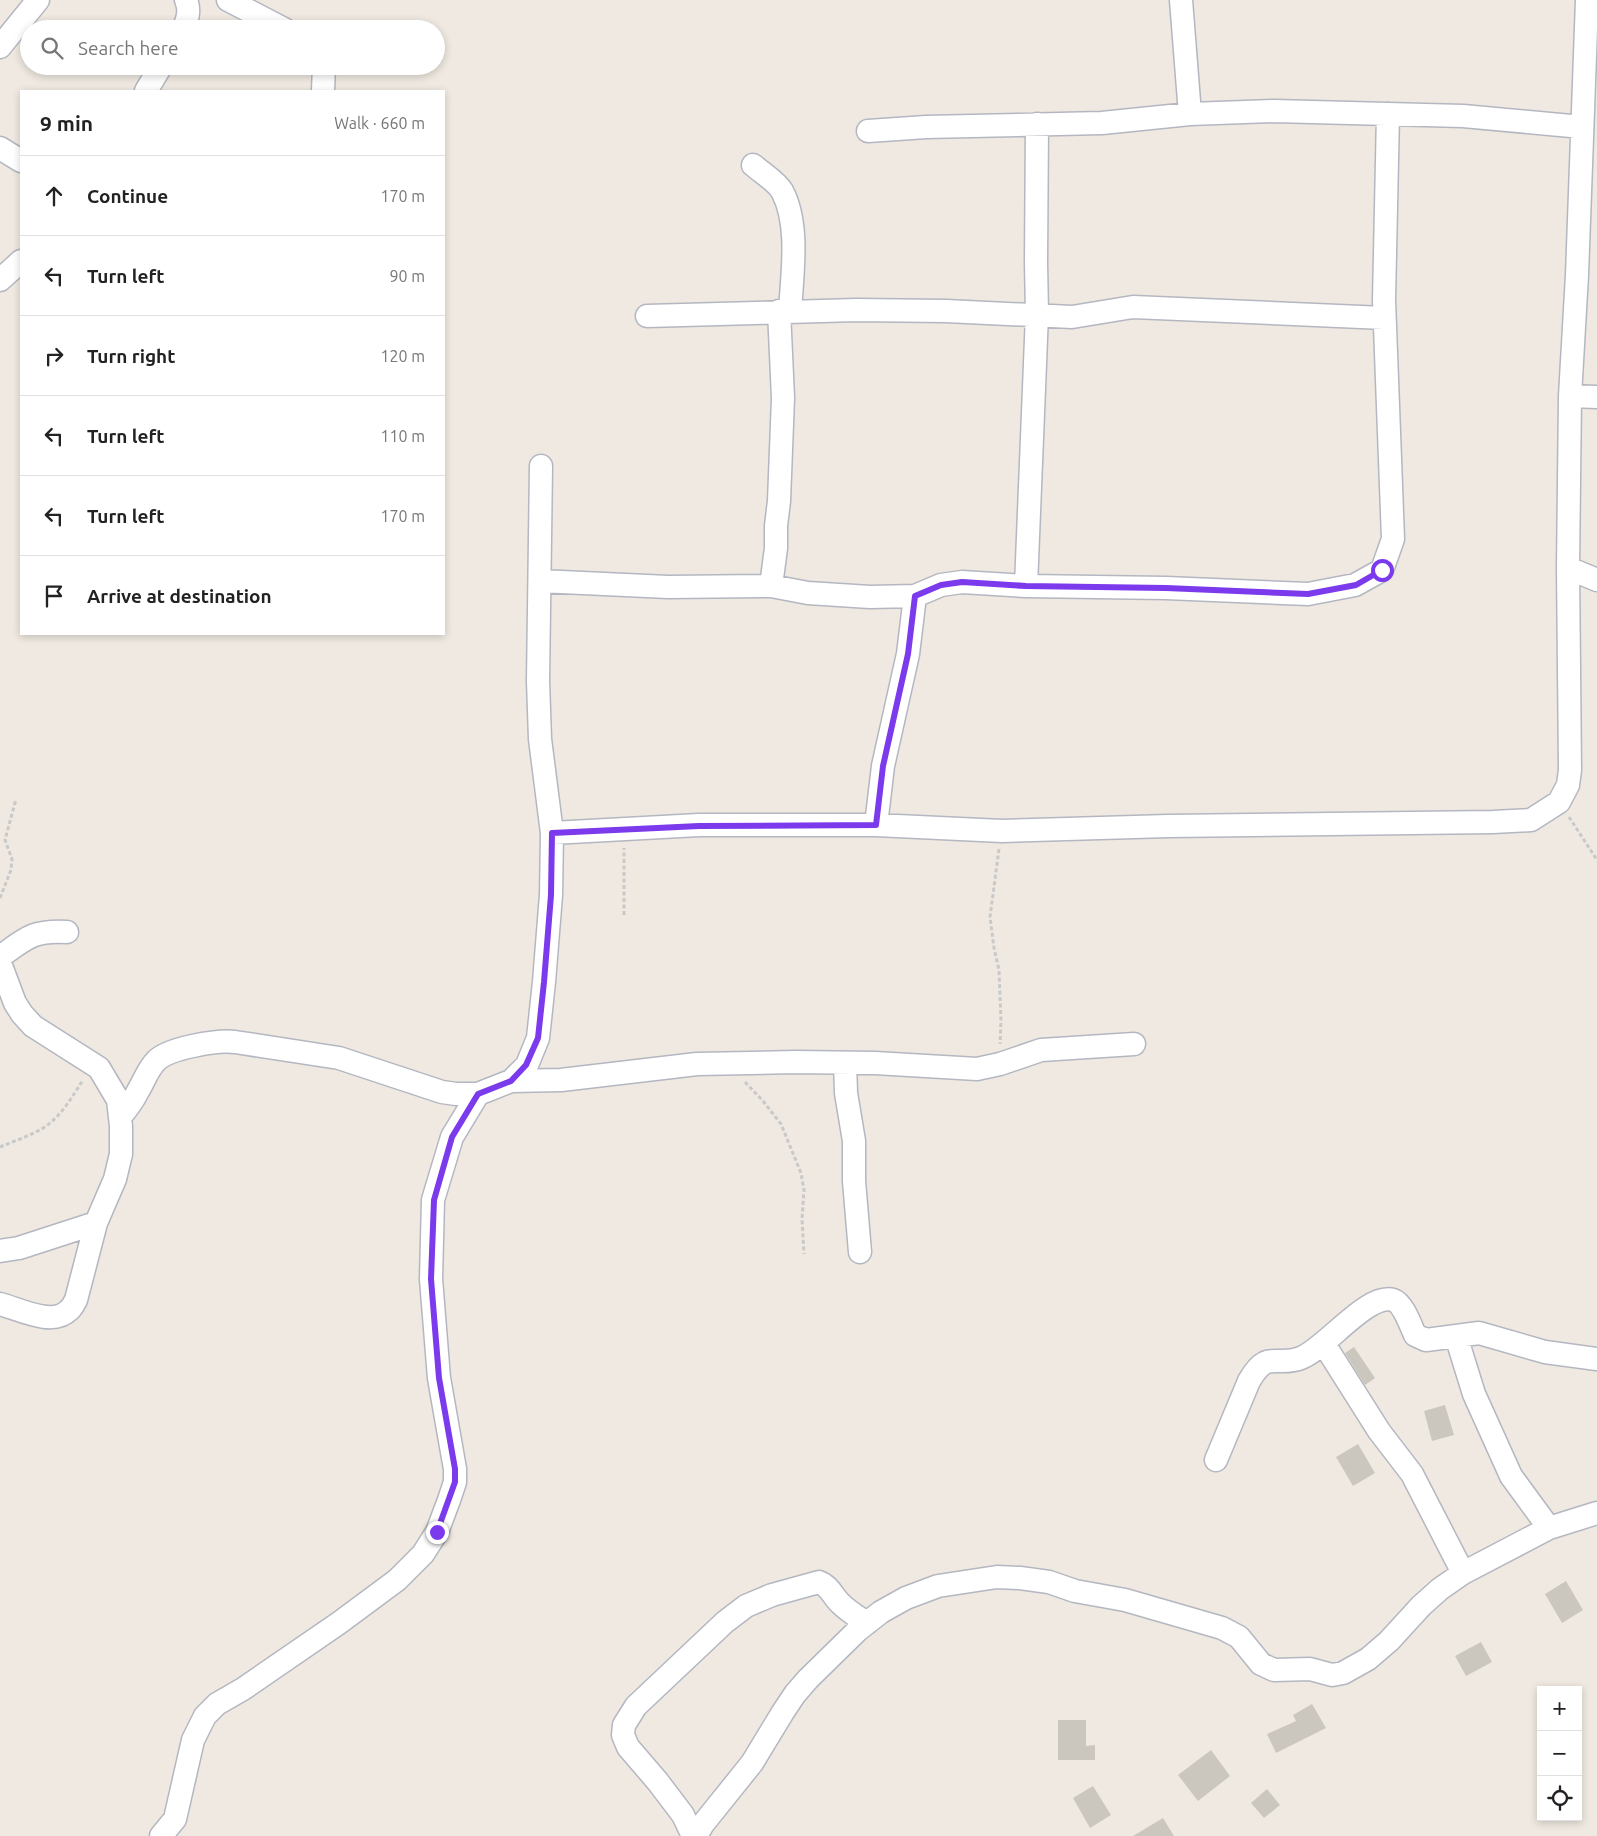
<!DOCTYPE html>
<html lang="en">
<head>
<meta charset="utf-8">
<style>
	body { margin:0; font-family:Ubuntu,sans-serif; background:#f2f2f2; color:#222 }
	.controls { position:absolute; right:15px; bottom:15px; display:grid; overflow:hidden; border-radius:0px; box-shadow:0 2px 8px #0003 }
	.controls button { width:45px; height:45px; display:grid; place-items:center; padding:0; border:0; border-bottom:1px solid #e0e0e0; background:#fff; color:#222; font:25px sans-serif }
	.stop { position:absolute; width:15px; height:15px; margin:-11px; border:4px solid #7c3aed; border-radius:50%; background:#fff }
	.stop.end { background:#7c3aed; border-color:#fff; box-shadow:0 1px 5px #0008 }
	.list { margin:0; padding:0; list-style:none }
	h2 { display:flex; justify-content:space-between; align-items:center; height:65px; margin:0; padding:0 20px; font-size:21px }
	h2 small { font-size:16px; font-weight:400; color:#767676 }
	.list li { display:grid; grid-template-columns:32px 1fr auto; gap:15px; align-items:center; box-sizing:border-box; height:80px; padding:0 20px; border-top:1px solid #e0e0e0 }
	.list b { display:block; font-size:19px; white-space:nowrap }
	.list em { font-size:16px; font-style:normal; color:#767676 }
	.icon { flex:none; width:28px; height:28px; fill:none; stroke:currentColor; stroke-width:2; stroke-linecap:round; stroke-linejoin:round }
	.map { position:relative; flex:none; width:1597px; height:1836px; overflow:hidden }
	.search { position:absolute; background:#fff; box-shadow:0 2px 8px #0003; left:20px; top:20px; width:425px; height:55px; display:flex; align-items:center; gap:12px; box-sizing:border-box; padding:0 18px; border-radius:28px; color:#767676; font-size:19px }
	.panel { position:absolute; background:#fff; box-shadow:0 2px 8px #0003; left:20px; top:90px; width:425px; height:545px; border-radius:0px }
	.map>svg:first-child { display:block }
	.building { fill:#cbc7bf }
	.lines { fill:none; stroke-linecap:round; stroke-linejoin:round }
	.minor-casing { stroke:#b4b7c1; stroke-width:25 }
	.path { stroke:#c9c9c9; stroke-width:3; stroke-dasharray:4 2.5; stroke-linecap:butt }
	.minor { stroke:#fff; stroke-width:22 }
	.route { stroke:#7c3aed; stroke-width:6 }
</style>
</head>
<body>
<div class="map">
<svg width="1597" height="1836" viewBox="0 0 1597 1836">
	<rect width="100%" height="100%" fill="#efe9e1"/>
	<path class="building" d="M1354,1347l21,31 -10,7 -20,-32z
		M1445,1405l9,30 -22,6 -8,-30z
		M1358,1444l17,29 -22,13 -17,-29z
		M1566,1581l17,29 -21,13 -17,-29z
		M1481,1642l11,20 -26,14 -11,-20z
		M1312,1704l14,24 -50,25 -9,-19 29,-13 -3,-6z
		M1058,1720h28v26l9,-1v15h-37z
		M1211,1750l19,26 -32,25 -20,-26z
		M1093,1786l18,29 -21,13 -17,-30z
		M1267,1789l13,16 -16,13 -13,-15z
		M1163,1818l11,18h-41z"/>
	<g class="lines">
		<g class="minor-casing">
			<path id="minor" d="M228,0l56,29
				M1181,0l9,114
				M183,29c5,-9 7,-20 3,-29
				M0,47l38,-47
				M146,91l15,-25
				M323,91l1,-25
				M868,131l58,-4 176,-4 88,-9 84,-3 189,5 119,11
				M0,148l21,13
				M753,165c9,8 23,16 29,26 18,33 10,84 8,120
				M0,280l21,-19
				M647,316l209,-6 90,1 126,6 61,-10 251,11
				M1570,396l27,1
				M1568,568l29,12
				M540,581l128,6 103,-1 37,7 62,4 45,-1 26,-11 21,-3 64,4 140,2 142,6 47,-9 27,-15 11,-31 -9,-239 4,-186
				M771,586l5,-38v-22l3,-25 4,-103 -4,-87
				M1026,586l11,-272 -1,-52 1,-138
				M876,825l7,-59 25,-112 7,-58
				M552,833l147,-8h177l126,6 166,-5 325,-4 38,-2 28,-18 9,-17 2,-15 -2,-202 2,-172 7,-121 10,-275
				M0,957c26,-19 33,-27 67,-25
				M0,963l15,40 7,11 11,12 66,42 19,32 3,26v28l-6,25 -19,44 -20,77c-2,3 -4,8 -7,10 -16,17 -50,-1 -69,-6
				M845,1063l1,30 8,48v40l6,71
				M511,1081l50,-1 136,-16 98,-2 80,1 102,6 23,-5 41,-14 93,-6
				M120,1117c7,-8 13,-16 18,-26 6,-10 10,-22 18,-30 12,-13 61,-21 79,-19l104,16 103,34 14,2h22
				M0,1251l19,-3 77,-25
				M1456,1336l18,58 37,82 38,52
				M1324,1344l55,87 33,43 51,99
				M1216,1460l33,-79c19,-33 26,-13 52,-23 24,-9 67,-66 92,-58 10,3 18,26 22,35l11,5 53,-7 66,19 52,7
				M161,1836l14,-17 18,-79 12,-24 12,-12 26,-15 96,-66 58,-43 26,-26 14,-22 12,-32 6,-18v-13l-16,-91 -8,-99 2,-79 19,-63 26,-43 33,-13 16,-16 11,-27 6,-56 7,-87 1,-62 -12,-94 -2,-58 3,-215
				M693,1836l-10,-21 -25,-33 -30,-35 -5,-12 1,-10 12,-19 89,-84 21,-16 26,-11 47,-13c11,4 14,15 22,22 8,8 17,13 26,19
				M696,1836l7,-12 49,-61 31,-51 12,-18 13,-15 50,-49 23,-18 25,-14 32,-12 59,-9 23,1 29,4 26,9 50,9 97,28 17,9 22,27 13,6 36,-1 22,6 11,-2 25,-14 21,-18 32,-35 19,-17 23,-16 86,-45 48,-15"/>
		</g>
		<path class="path" d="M1569,817l28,43
			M999,849l-9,68 4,31 5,22 2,51 -1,23
			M0,898l11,-28 1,-11 -7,-19 11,-41
			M624,915v-67
			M745,1082l18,19 18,23 20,49 3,17 -2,29 2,35
			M0,1147c14,-6 30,-11 43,-19 18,-11 29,-31 40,-48"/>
		<use href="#minor" class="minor"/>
	</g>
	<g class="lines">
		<path class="route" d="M437,1532l18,-50v-13l-16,-91 -8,-99 3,-79 18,-63 26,-43 33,-13 15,-16 12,-27 6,-56 7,-87 1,-62 147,-7 177,-1 7,-59 25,-112 7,-58 26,-11 21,-3 64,4 140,2 142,6 48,-9 26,-15"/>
	</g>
</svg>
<div class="controls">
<button>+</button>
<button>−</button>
<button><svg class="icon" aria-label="locate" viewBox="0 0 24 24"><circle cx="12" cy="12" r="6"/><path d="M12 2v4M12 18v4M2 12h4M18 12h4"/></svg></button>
</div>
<div class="stop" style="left:1382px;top:570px"></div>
<div class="stop end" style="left:437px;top:1532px"></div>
<div class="search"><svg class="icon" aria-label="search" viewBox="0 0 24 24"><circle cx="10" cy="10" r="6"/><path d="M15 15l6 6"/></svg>Search here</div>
<section class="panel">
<h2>9 min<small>Walk · 660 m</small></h2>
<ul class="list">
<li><svg class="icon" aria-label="ahead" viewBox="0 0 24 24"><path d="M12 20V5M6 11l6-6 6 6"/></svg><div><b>Continue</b></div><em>170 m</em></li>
<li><svg class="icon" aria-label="left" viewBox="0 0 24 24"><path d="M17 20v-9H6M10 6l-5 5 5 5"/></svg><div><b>Turn left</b></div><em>90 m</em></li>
<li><svg class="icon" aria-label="right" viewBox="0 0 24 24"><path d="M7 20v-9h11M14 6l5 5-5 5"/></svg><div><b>Turn right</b></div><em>120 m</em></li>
<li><svg class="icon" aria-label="left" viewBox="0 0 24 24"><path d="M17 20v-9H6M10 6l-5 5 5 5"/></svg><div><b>Turn left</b></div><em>110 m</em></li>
<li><svg class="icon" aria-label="left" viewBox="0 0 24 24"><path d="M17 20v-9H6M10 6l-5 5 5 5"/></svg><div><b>Turn left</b></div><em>170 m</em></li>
<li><svg class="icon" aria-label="arrive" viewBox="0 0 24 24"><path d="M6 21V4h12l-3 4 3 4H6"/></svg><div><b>Arrive at destination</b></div></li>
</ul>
</section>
</div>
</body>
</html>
